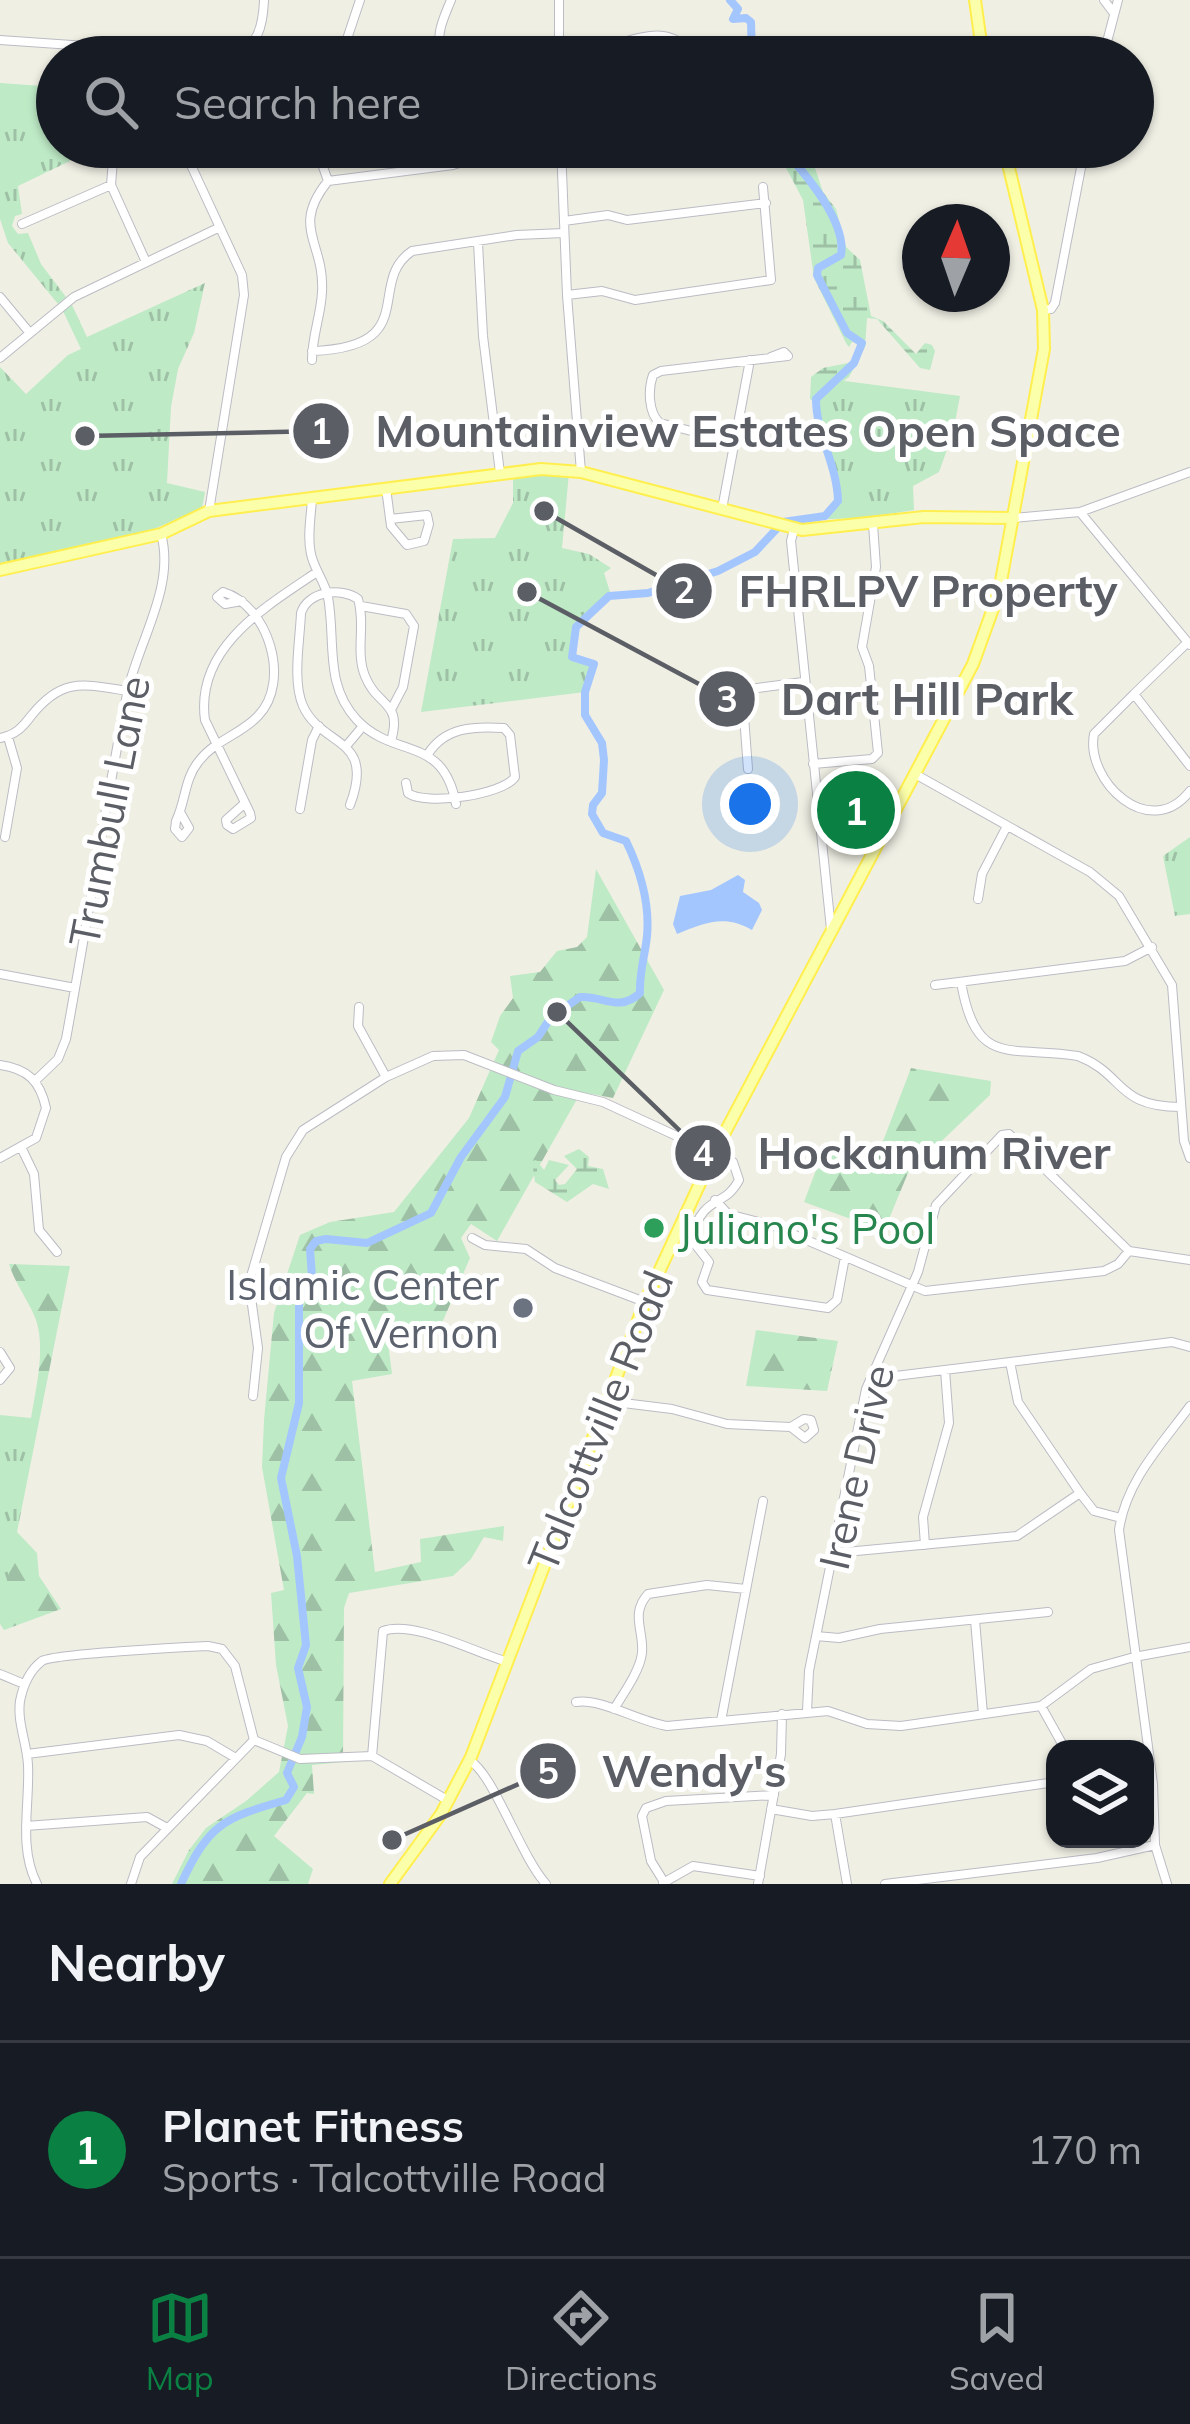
<!DOCTYPE html>
<html lang="en">
<head>
<meta charset="utf-8">
<style>
	body { margin:0; font-family:Mulish,sans-serif; background:#242831; color:#f1f3f6 }
	.controls { position:absolute; right:36px; bottom:36px; display:grid; overflow:hidden; border-radius:24px; box-shadow:0 3px 9px #0004 }
	.controls button { width:108px; height:108px; display:grid; place-items:center; padding:0; border:0; border-bottom:3px solid #363941; background:#171b24; color:#f1f3f6; font:60px sans-serif }
	.compass { position:absolute; left:902px; top:204px; width:108px; height:108px; border-radius:50%; background:#171b24; box-shadow:0 3px 9px #0004; rotate:2deg }
	.you { position:absolute; left:750px; top:804px; width:42px; height:42px; margin:-30px; border:9px solid #fff; border-radius:50%; background:#1a73e8; box-shadow:0 0 0 18px #1a73e833 }
	.badge { display:grid; place-items:center; width:78px; height:78px; border-radius:50%; background:#0b8043; color:#fff; font-size:39px; font-weight:700 }
	.pin { position:absolute; translate:-50% -50%; border:6px solid #fff; box-shadow:0 3px 12px #0006 }
	.list { margin:0; padding:0; list-style:none }
	h2 { display:flex; justify-content:space-between; align-items:center; height:156px; margin:0; padding:0 48px; font-size:51px }
	h2 small { font-size:39px; font-weight:400; color:#9ea1a6 }
	.list li { display:grid; grid-template-columns:78px 1fr auto; gap:36px; align-items:center; box-sizing:border-box; height:216px; padding:0 48px; border-top:3px solid #363941 }
	.list b { display:block; font-size:45px; white-space:nowrap }
	.list p { margin:0; font-size:39px; white-space:nowrap; color:#9ea1a6 }
	.list em { font-size:39px; font-style:normal; color:#9ea1a6 }
	.icon { flex:none; width:66px; height:66px; fill:none; stroke:currentColor; stroke-width:2; stroke-linecap:round; stroke-linejoin:round }
	.map { position:relative; flex:none; width:1190px; height:1884px; overflow:hidden }
	.search { position:absolute; background:#171b24; box-shadow:0 3px 9px #0004; left:36px; right:36px; top:36px; height:132px; display:flex; align-items:center; gap:30px; box-sizing:border-box; padding:0 42px; border-radius:66px; color:#9ea1a6; font-size:45px }
	.sheet { height:372px; background:#171b24 }
	nav { display:flex; justify-content:space-around; align-items:center; box-sizing:border-box; height:168px; border-top:3px solid #363941; background:#171b24; font-size:33px; color:#9ea1a6 }
	nav a { display:grid; justify-items:center; gap:6px }
	nav .on { color:#0b8043 }
	.map>svg:first-child { display:block }
	.forest { fill:url(#forest-firs) }
	.wetland { fill:url(#wetland-marsh) }
	.park { fill:url(#park-tufts) }
	.water { fill:#a4c6ff }
	.lines { fill:none; stroke-linecap:round; stroke-linejoin:round }
	.river { stroke:#a4c6ff; stroke-width:8 }
	.minor-casing { stroke:#bbbcc4; stroke-width:10 }
	.major-casing { stroke:#ffef4e; stroke-width:14 }
	.minor { stroke:#fff; stroke-width:8 }
	.major { stroke:#fcffa9; stroke-width:10 }
	.leisure-dot { fill:#2e9e5b; stroke:#fff; stroke-width:4.5 }
	.worship-dot { fill:#6b7280; stroke:#fff; stroke-width:4.5 }
	.labels { text-anchor:middle; dominant-baseline:central; stroke-width:10; stroke-linejoin:round; paint-order:stroke }
	.street-label { font-size:42px; fill:#5c5e66; stroke:#fff }
	.leisure-label { font-size:42px; fill:#27864d; stroke:#fff; text-anchor:start }
	.worship-label { font-size:42px; fill:#5b616d; stroke:#fff; text-anchor:end }
	.leader { fill:none; stroke:#5c5e66; stroke-width:4.5 }
	.callout-dot { fill:#5c5e66; stroke:#fff; stroke-width:4.5 }
	.mark-label { font-size:36px; text-anchor:middle; font-weight:bold; fill:#fff }
	.callout-label { font-size:45px; text-anchor:middle; font-weight:bold; fill:#5c5e66; stroke:#fff; stroke-width:10; stroke-linejoin:round; paint-order:stroke }
</style>
</head>
<body>
<div class="map">
<svg width="1190" height="1884" viewBox="0 0 1190 1884">
	<defs>
		<pattern id="forest-firs" width="22" height="20" patternUnits="userSpaceOnUse" patternTransform="scale(3)"><rect width="22" height="20" fill="#beeac6"/><path d="M5 1l3.5 6h-7zM16 11l3.5 6h-7z" fill="#9ec1a5"/></pattern>
		<pattern id="wetland-marsh" width="20" height="14" patternUnits="userSpaceOnUse" patternTransform="scale(3)"><rect width="20" height="14" fill="#beeac6"/><path d="M1 5h8M5 5V1M11 12h8M15 12V8" fill="none" stroke="#9ec1a5"/></pattern>
		<pattern id="park-tufts" width="24" height="20" patternUnits="userSpaceOnUse" patternTransform="scale(3)"><rect width="24" height="20" fill="#beeac6"/><path d="M3 7l-1-3M5 7V3M7 7l1-3M15 17l-1-3M17 17v-4M19 17l1-3" fill="none" stroke="#9ec1a5"/></pattern>
	</defs>
	<rect width="100%" height="100%" fill="#f0efe4"/>
	<path class="forest" d="M596,869l68,121 -51,108 -32,-6 -84,149 -26,-17 -10,14 9,20 -28,65 -56,4 6,47 -40,7 23,191 46,-10 -1,-23 84,-13 -1,15 -19,-4 -13,22 -18,17 -104,17 -5,15 -1,154 -31,3 2,29 -7,-1 -33,43 39,33 -5,15h-136l17,-34 17,-22 40,-27 33,-29 9,-46 -12,-61 -5,-72 13,-3 -22,-123 2,-47 10,-107 26,-78 30,-13 64,-10 75,-94 30,-68 -8,-8 9,-26 13,-18 -3,-22 30,-4 17,-21 20,-4 10,-10z
		M911,1068l80,13 -1,14 -82,78 -24,58 -80,-29 23,-61 53,8z
		M9,1264l61,2 -53,266 20,21 2,23 22,33 -57,21 -4,-6v-209l31,3c5,-30 16,-74 3,-103 -8,-18 -19,-32 -25,-51z
		M756,1330l82,11 -11,50 -81,-5z"/>
	<path class="wetland" d="M775,147h33l15,45 13,17 10,38 14,13 11,56 12,5 33,33 9,-11 7,2 3,6 -5,19 -10,-2 -43,-49 -10,-1 -2,29 -16,30 -34,25 -5,-3 1,-22 12,-9 30,-6 7,-14 -2,-5 -6,-1 -3,5 -3,-4 -32,-65 -11,-78z
		M579,1149l10,8 -1,9 15,3 6,20 -16,-5 -26,18 -32,-20 -3,-21 4,-1 8,10 5,-10 20,5 -14,15 4,5 6,-1 12,-15 -13,-13z"/>
	<path class="park" d="M0,83l57,4v60h14l-1,14 -52,25 4,28 -7,2 -3,10 6,8 10,-1 13,31 25,33 -8,7 -50,-61 -8,-24z
		M205,283l-11,50 -16,36 -7,38 -4,76 38,9 -3,16 -48,21 -154,35v-197l26,27 42,-39 13,-6 -18,-38 9,-6 15,32z
		M837,380l123,16 -7,37 -14,39 -26,14 1,24 -51,8 -65,2 27,-4 13,-15c-1,-36 -19,-64 -22,-99z
		M569,473l-7,75 27,6 22,14 -7,5 7,22 -36,35 -3,28 23,7 -10,27 -164,20 32,-173 42,-1 18,-35v-27z
		M1190,837v77l-15,2 -12,-60z
		M0,1428l33,16 -33,175z"/>
	<path class="water" d="M738,875l7,5 -2,12 16,11 3,7 -10,20c-28,-16 -47,-7 -75,4l-4,-10 7,-28 31,-6z"/>
	<g class="lines">
		<path class="river" d="M730,0l8,9 -5,10 13,-1 5,4 1,35
			M181,1884c28,-60 42,-66 105,-84l8,-13 -7,-14 15,-36 5,-30 -9,-39 8,-23 -9,-89 -16,-78 18,-75v-102l3,-11 10,-13 -2,-28 6,-8 10,-2 41,4 64,-30 30,-56 44,-60 13,-46 20,-14 13,-20 29,-20c22,-2 39,16 60,-4 -1,-20 5,-37 7,-57 3,-33 -7,-66 -21,-95l-23,-8 -11,-19 1,-9 9,-12 2,-33 -2,-17 -17,-28v-23l9,-28 -22,-7 4,-30 33,-31 39,-3 70,-22 37,-19 28,-30 42,-6 13,-15c-1,-37 -22,-66 -22,-102l38,-36 8,-20 -15,-10 -30,-58 1,-7 23,-13c6,-34 -37,-83 -60,-108"/>
		<g class="minor-casing">
			<path id="minor" d="M559,0v57
				M1104,0l9,12
				M0,40l230,16c28,-7 33,-30 34,-56
				M559,49c13,0 26,0 39,-1 37,-6 69,-29 97,9
				M341,57l19,-57
				M445,57c-12,-20 -2,-37 6,-57
				M1103,57l15,-57
				M114,147l-3,38 35,77
				M189,147l1,16 52,112 2,20 -35,216
				M323,147l-2,14 7,20
				M561,147l6,148 14,177
				M564,221l44,-6 19,5 139,-17
				M22,224l89,-39
				M478,243l5,93 17,137
				M567,295l35,-4 33,9 136,-20 -8,-93
				M0,297l29,35
				M1043,310l8,-1 4,-6 30,-156
				M312,351c111,-4 53,-68 100,-100l105,-16 47,-2
				M0,358l74,-61 144,-69
				M312,360c0,-24 9,-45 10,-68 3,-50 -32,-64 6,-111l125,-16 10,-3 10,-15
				M734,442l-74,-19c-12,-10 -12,-34 -7,-48l8,-4 127,-15 -4,-4 -13,5
				M386,488l5,38 16,19 17,-4 5,-17 -2,-9 -37,4
				M312,499c-1,17 -5,38 -1,55 3,15 14,28 17,43 8,44 -4,88 29,123 38,40 86,14 99,84
				M722,509l28,-149
				M1080,512l110,133
				M1014,518l66,-6 110,-40
				M794,529l-3,12 40,388
				M361,606l45,8 8,12 -11,61 -11,21
				M1134,694l54,-52
				M0,738c15,-3 22,-10 31,-22 31,-39 52,-32 97,-25
				M347,745l16,-19
				M813,764l59,-5 6,-6 -9,-87 -7,-19 14,-80 -3,-43
				M1190,766l-56,-72 -40,40c-9,46 55,109 96,57
				M748,769l-6,-79 61,-8
				M915,774l175,98 29,24 53,89 12,156 6,17
				M406,783l2,10c17,13 95,2 107,-16l-5,-42 -6,-7c-30,-2 -59,-1 -76,26
				M245,803l-19,17 1,5 6,4 18,-11 -1,-5 -45,-93c-10,-72 60,-113 112,-148
				M350,805c26,-69 -28,-57 -47,-99 -11,-25 -3,-66 -2,-93 7,-22 40,-26 57,-14 8,25 -3,52 7,77 12,31 38,25 26,65
				M300,809l12,-69 7,-14
				M180,812l9,16 -7,9 -7,-8 1,-8c10,-20 8,-42 23,-60 16,-21 41,-26 59,-45 34,-35 10,-111 -35,-124l-6,5 8,7 17,-3
				M5,837l12,-69 -9,-31
				M978,899l4,-25 25,-48
				M0,974l75,14
				M961,982c15,87 48,63 117,74 47,18 37,51 103,51
				M935,985l190,-24 27,-14
				M359,1007l-1,19 28,51
				M0,1065c28,4 40,16 46,43l-10,30 -36,20
				M36,1080l22,-21 8,-20c21,-115 39,-230 61,-345 10,-50 49,-107 34,-160
				M22,1149l12,25 5,56 18,22
				M715,1200l13,14 46,12 151,65 179,-20 14,-7 11,-13
				M472,1238l13,7 41,4 29,19 90,34
				M0,1352l10,16 -10,12
				M1010,1362l8,40 62,91 14,18 27,7
				M873,1374l6,4 293,-36 18,5
				M253,1396l5,-48 -9,-65 37,-126 17,-27 83,-53 47,-21 31,-1 90,35 49,12 130,60 6,18c-15,29 -35,12 -48,59l18,23 -7,20 5,8 121,18 9,-8 8,-43
				M607,1401l65,8 55,15 64,3 13,-8 7,1 3,10 -9,8 -14,-11
				M925,1545l-2,-28 26,-94 -4,-53
				M835,1553l182,-17 63,-43
				M975,1620l8,94
				M816,1636l23,2 41,-9 168,-17
				M0,1674l24,10
				M576,1702c25,-4 61,19 91,24l161,-15 39,13 34,2 140,-20 50,-37 43,-12 56,-10
				M1041,1706l24,43
				M614,1709c9,-15 26,-38 28,-56 2,-23 -12,-39 6,-59l59,-9 39,4
				M807,1711l2,-40 57,-282 52,-117 18,-67 66,-70 7,-1 120,117 61,9
				M721,1721l42,-220
				M254,1740l46,19 72,-3 77,45
				M27,1754l152,-19 28,6 27,16
				M372,1756l11,-125c30,-11 91,21 122,30
				M470,1761c23,12 50,94 76,123
				M771,1809l41,7 23,-2 220,-32
				M835,1814l12,70
				M26,1826l121,-9 20,11
				M664,1882l-13,-21 -9,-45 4,-8 20,-7 108,-6
				M663,1883l30,-17 67,10
				M37,1884c-19,-37 -7,-79 -9,-119 -1,-22 -11,-42 -8,-64 3,-15 10,-31 22,-40 10,-7 144,-14 166,-15l14,3 13,17 19,74
				M131,1884l9,-27 114,-117
				M758,1884l23,-130 1,-40
				M885,1884l212,-26 58,-13
				M1167,1884l-12,-39 -2,-61 -34,-254c7,-49 43,-86 71,-124"/>
		</g>
		<g class="major-casing">
			<path id="major" d="M975,0l8,57
				M0,570l161,-36 48,-23 332,-42 40,3 221,58 122,-13 90,1
				M390,1884l51,-70 30,-57 174,-455 69,-149 259,-489 26,-72 45,-243 -1,-39 -39,-163"/>
		</g>
		<use href="#minor" class="minor"/>
		<use href="#major" class="major"/>
	</g>
	<circle class="leisure-dot" cx="654" cy="1228" r="12"/>
	<circle class="worship-dot" cx="523" cy="1308" r="12"/>
	<g class="labels">
		<g class="street-label">
			<text transform="translate(109 811) rotate(-79)">Trumbull Lane</text>
			<text transform="translate(600 1421) rotate(-68)">Talcottville Road</text>
			<text transform="translate(856 1467) rotate(-77)">Irene Drive</text>
		</g>
		<g class="leisure-label">
			<text x="678" y="1228">Juliano's Pool</text>
		</g>
		<g class="worship-label">
			<text x="499" y="1284">Islamic Center<tspan x="499" dy="48">Of Vernon</tspan></text>
		</g>
	</g>
	<path class="leader" d="M85 436L321 431M544 511L684 591M527 592L727 699M557 1012L703 1153M392 1840L548 1771"/>
	<g class="callout-dot">
		<circle cx="85" cy="436" r="12"/>
		<circle cx="544" cy="511" r="12"/>
		<circle cx="527" cy="592" r="12"/>
		<circle cx="557" cy="1012" r="12"/>
		<circle cx="392" cy="1840" r="12"/>
		<circle cx="321" cy="431" r="30"/>
		<circle cx="684" cy="591" r="30"/>
		<circle cx="727" cy="699" r="30"/>
		<circle cx="703" cy="1153" r="30"/>
		<circle cx="548" cy="1771" r="30"/>
	</g>
	<g class="mark-label">
		<text x="321" y="444">1</text>
		<text x="684" y="603">2</text>
		<text x="727" y="712">3</text>
		<text x="703" y="1166">4</text>
		<text x="548" y="1784">5</text>
	</g>
	<g class="callout-label">
		<text x="748" y="447">Mountainview Estates Open Space</text>
		<text x="928" y="607">FHRLPV Property</text>
		<text x="927" y="715">Dart Hill Park</text>
		<text x="934" y="1169">Hockanum River</text>
		<text x="694" y="1787">Wendy's</text>
	</g>
</svg>
<div class="controls">
<button><svg class="icon" aria-label="layers" viewBox="0 0 24 24"><path d="M12 4l9 5-9 5-9-5zM3 14l9 5 9-5"/></svg></button>
</div>
<svg class="compass" viewBox="-18 -18 36 36"><path d="M0-13l5 13h-10z" fill="#e53935"/><path d="M0 13l5-13h-10z" fill="#9ea1a6"/></svg>
<div class="you"></div>
<div class="pin badge" style="left:856px;top:810px">1</div>
<div class="search"><svg class="icon" aria-label="search" viewBox="0 0 24 24"><circle cx="10" cy="10" r="6"/><path d="M15 15l6 6"/></svg>Search here</div>
</div>
<section class="sheet">
<h2>Nearby<small></small></h2>
<ul class="list">
<li><span class="badge">1</span><div><b>Planet Fitness</b><p>Sports · Talcottville Road</p></div><em>170 m</em></li>
</ul>
</section>
<nav>
<a class="on"><svg class="icon" aria-label="map" viewBox="0 0 24 24"><path d="M3 6l6-2 6 2 6-2v14l-6 2-6-2-6 2zM9 4v14M15 6v14"/></svg>Map</a>
<a><svg class="icon" aria-label="directions" viewBox="0 0 24 24"><path d="M12 3l9 9-9 9-9-9zM9 14v-3h6M13 9l2 2-2 2"/></svg>Directions</a>
<a><svg class="icon" aria-label="saved" viewBox="0 0 24 24"><path d="M7 4h10v16l-5-4-5 4z"/></svg>Saved</a>
</nav>
</body>
</html>
